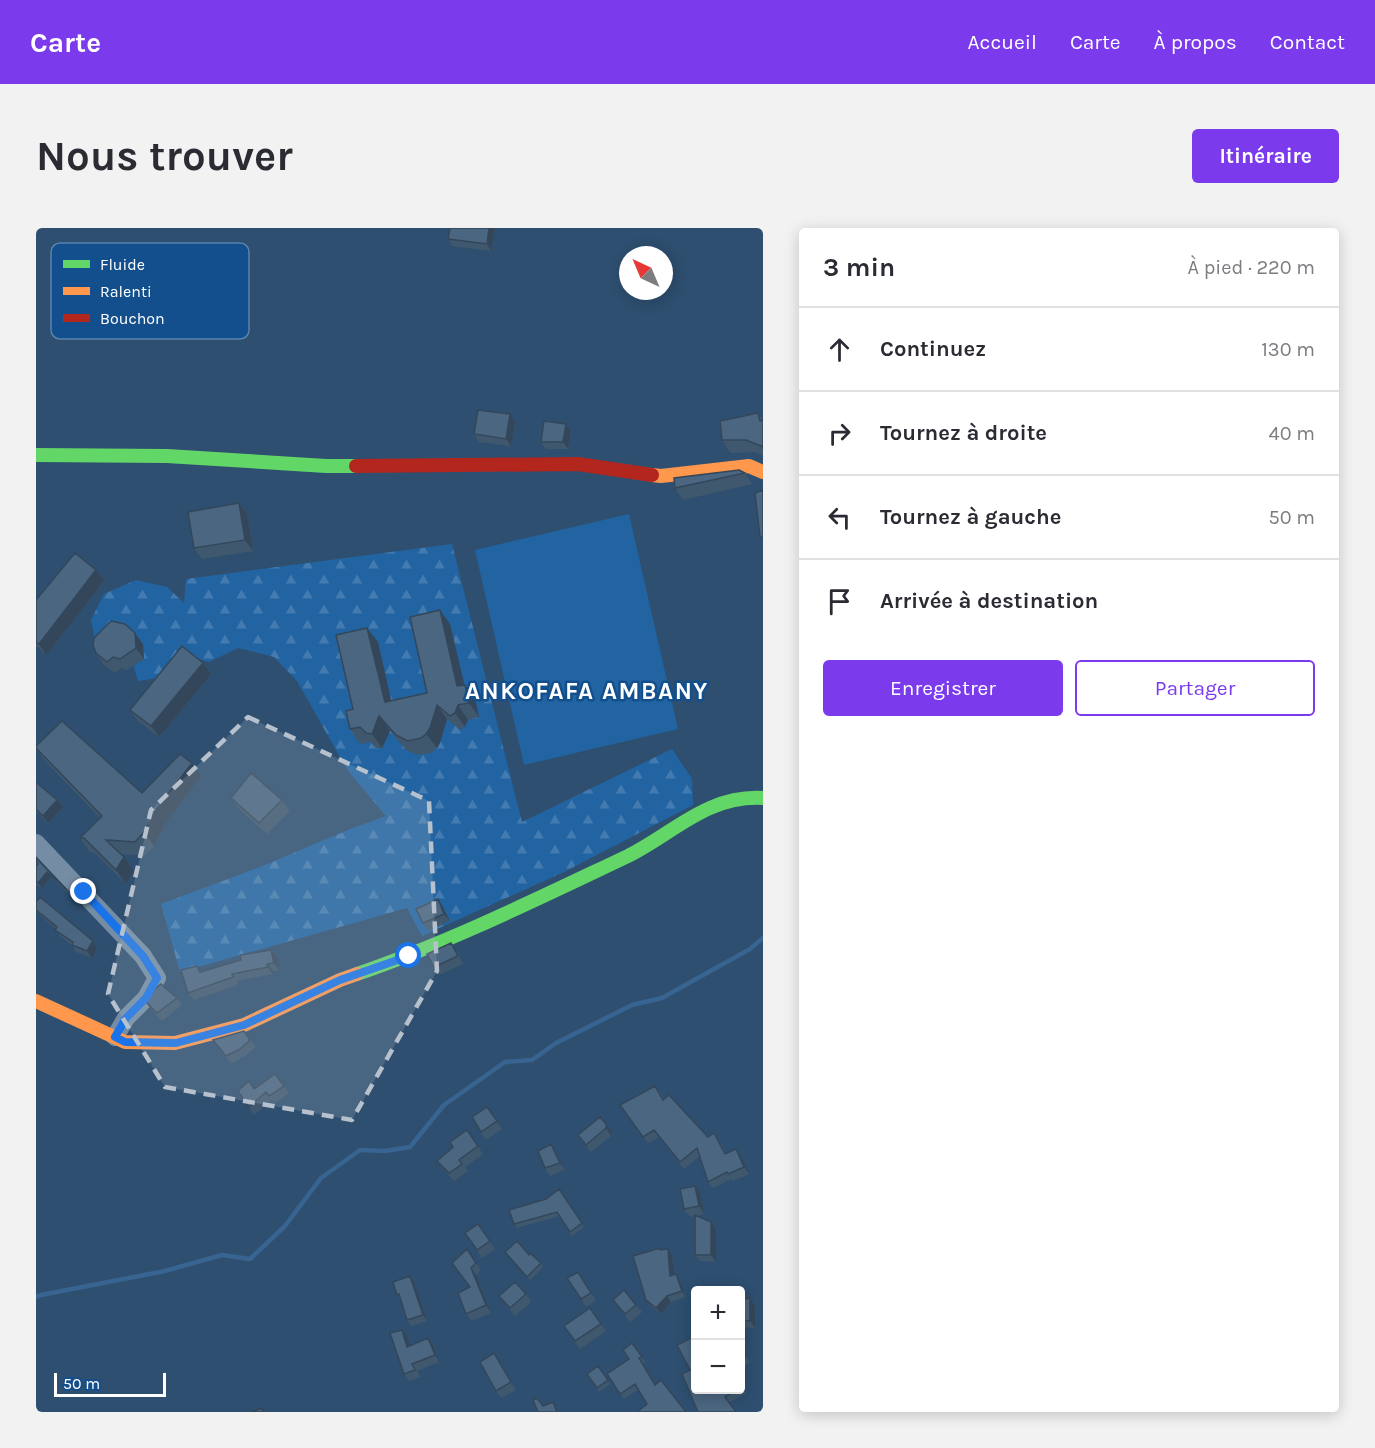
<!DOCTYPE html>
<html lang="fr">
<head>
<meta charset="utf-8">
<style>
	body { margin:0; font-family:Karla,sans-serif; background:#f2f2f3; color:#2b2b33 }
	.controls { position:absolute; right:18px; bottom:18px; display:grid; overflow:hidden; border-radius:6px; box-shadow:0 3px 15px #0003 }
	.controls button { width:54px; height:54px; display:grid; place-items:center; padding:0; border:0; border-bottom:2px solid #e1e1e2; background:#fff; color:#2b2b33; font:30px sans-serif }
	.compass { position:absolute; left:583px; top:18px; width:54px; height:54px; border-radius:50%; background:#fff; box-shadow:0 3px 15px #0003; rotate:316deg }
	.scale { position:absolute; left:18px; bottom:15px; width:112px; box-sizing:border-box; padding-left:6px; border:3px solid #fff; border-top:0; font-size:16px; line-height:21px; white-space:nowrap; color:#fff; -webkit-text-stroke:4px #124f8c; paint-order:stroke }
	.stop { position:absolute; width:18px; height:18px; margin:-14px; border:4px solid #1a73e8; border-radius:50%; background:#fff }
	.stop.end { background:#1a73e8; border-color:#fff; box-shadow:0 2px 6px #0008 }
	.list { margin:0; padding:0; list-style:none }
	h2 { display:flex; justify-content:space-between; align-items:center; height:78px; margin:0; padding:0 24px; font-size:26px }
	h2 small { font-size:20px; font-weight:400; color:#7c7c81 }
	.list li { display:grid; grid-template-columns:39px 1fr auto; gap:18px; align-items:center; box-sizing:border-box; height:84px; padding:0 24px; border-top:2px solid #e1e1e2 }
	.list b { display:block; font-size:22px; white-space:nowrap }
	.list em { font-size:20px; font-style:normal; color:#7c7c81 }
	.actions { display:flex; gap:12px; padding:18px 24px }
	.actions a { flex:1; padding:14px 0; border:2px solid #7c3aed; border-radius:6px; text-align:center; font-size:21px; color:#7c3aed }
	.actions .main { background:#7c3aed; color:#fff }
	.icon { flex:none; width:33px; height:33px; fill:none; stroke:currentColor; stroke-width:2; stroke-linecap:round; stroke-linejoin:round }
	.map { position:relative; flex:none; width:727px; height:1184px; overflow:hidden; border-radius:6px }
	header { display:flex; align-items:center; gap:36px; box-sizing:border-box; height:84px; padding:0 30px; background:#7c3aed; color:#fff }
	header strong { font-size:28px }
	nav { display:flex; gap:33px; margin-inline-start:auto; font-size:21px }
	.intro { display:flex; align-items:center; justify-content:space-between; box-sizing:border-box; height:144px; padding:0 36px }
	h1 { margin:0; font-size:42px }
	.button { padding:15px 27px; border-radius:6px; background:#7c3aed; color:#fff; font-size:21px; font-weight:700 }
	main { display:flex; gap:36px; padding:0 36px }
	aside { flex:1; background:#fff; border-radius:6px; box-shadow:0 3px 15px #0003 }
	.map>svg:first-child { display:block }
	.forest { fill:url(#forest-firs) }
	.green { fill:#2264a2 }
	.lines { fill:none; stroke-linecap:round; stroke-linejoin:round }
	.stream { stroke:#386491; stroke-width:4.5 }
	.street { stroke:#758da4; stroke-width:18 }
	.fast { stroke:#63d668; stroke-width:14 }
	.slow { stroke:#ff974d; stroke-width:14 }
	.jam { stroke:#b3261e; stroke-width:14 }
	.wall { fill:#40586e }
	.shaded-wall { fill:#34475a }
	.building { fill:#4b6680; stroke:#34475a; stroke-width:1.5 }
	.route { stroke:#1a73e8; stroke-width:8 }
	.marked { fill:#b6c1cd; fill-opacity:0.2; stroke:#b6c1cd; stroke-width:4.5; stroke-dasharray:12 8; stroke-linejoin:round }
	.labels { text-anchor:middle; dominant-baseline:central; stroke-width:5; stroke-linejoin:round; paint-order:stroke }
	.district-label { font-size:24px; font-weight:bold; letter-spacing:1.5px; fill:#fff; stroke:#124f8c }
	.key { fill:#124f8c; stroke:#5984ae; stroke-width:1.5 }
	.key-label { font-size:16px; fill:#fff }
</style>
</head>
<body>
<header>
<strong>Carte</strong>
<nav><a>Accueil</a><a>Carte</a><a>À propos</a><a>Contact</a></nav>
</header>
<div class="intro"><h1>Nous trouver</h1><a class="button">Itinéraire</a></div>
<main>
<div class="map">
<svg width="727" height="1184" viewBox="0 0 727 1184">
	<defs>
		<pattern id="forest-firs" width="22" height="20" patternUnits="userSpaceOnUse" patternTransform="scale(1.5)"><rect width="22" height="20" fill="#2264a2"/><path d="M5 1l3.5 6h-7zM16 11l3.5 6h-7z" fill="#437bb0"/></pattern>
	</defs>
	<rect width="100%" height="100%" fill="#2e4f70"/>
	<path class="forest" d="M416,316l70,278 150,-73 20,30 1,26 -129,67 -142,64 -15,-28 -227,64 -19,-68 99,-37 93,-39 33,-12 -38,-45 -51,-90 -23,-24 -36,-9 -29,14 -26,-7 -26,23 -19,3 -9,-30 -34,-12 -4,-19 13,-26 32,-14 31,7 17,16 2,-24z"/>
	<path class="green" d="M593,286l49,215 -154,36 -49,-215z"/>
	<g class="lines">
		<path class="stream" d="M0,1069l5,-2 124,-24 57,-16 28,4 35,-33 36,-48 39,-28 25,1 25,-4 34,-42 61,-43 27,-2 24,-17 76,-38 30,-7 88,-49 13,-11"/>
		<path class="street" d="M0,615l107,113 14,22 -11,20 -20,20 -11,19"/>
		<path class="fast" d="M0,227l131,1 159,10h30
			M321,746c93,-32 182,-76 271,-118 46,-23 79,-61 135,-58"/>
		<path class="slow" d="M616,247l9,1 88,-10 14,6
			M0,773l89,41 50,1 69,-18 96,-45 17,-6"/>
		<path class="jam" d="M320,238l222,-2 74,11"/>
	</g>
	<path class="wall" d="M459,0l-4,23 -39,-5 -4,-7z
		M722,185l5,7v36l-8,-4 -24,1 -9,-13z
		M479,194l-4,24 -32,-4 -5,-8z
		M530,196l5,7 -3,18h-22l-5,-7z
		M709,245l7,11 -69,16 -8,-12z
		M203,275l8,11 6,37 -51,8 -8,-11z
		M68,353l-58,74 -10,-9v-46z
		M404,382l10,14 14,61 11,14 4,18 -11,3 -3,7 -5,3 -13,-11 -7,24 -3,5 -6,5 -13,2 -12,-5 -16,-19 -8,17h-6l-6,-6 -10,2 -10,-15 3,-20 14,-81 11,14 13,59 36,-8z
		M107,416l1,15 -17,11 -6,-2 -6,5 -12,-9 -7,-11z
		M167,435l8,11 -52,63 -21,-16 -8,-11z
		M0,520l106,45 50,-30 9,13 -36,48 -11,22 -10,10 -22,-2 12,17 -8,13 -32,-32h-4l-10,-14 20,-20 -55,-57z
		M0,554l21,18 6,7 -15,16 -12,-12z
		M195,570l51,2 8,11 -23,23 -28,-25z
		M0,630l31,32 4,6 -20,-19 -9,11 -6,-3v-18l1,-2 -1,-2z
		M0,674l57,39 4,7 -5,10 -16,-6 -4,-7 -12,-9 -4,-7 -20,-17z
		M407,679l7,14 -22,10 -5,-8z
		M235,722l6,7 2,13 -6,1v3l-36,7 1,4 -44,15 -6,-7 9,-27 4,5 40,-11z
		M421,723l6,13 -24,11 -5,-8z
		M141,770l5,7 -20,16 -11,-12 -5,-7z
		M208,803l12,16 -11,9 -14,8 -18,-24z
		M248,858l5,7 -15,11 -2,-4 -18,15 -16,-24z
		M624,864l4,7 44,38 11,3 7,13 10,-4 5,7 8,18 -16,7 -2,-2 -18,9 -5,-6 -8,-26 -16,13 -25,-32 -11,6 -28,-38z
		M451,879l15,22 -16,11 -5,-8z
		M564,889l11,14v5l-20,16 -13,-17z
		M431,902l16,24 -18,13 3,4 -14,10 -11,-12 -6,-8 16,-14z
		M515,916l5,8 9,18 -15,6 -5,-8z
		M523,961l25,38 -12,9 -12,-20 -43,12 -3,-4z
		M664,965l4,21 -8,2 15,6 5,7v33l-16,-1 -5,-6v-39l-5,1 -6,-8z
		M442,996l17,25 -13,9 -17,-25z
		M624,1020l1,2 11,5 2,20 6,5 6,17 -15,5 -10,12 -10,-8 -5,-6z
		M431,1021l14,21 -5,5 15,38 -19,8 -6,-7 4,-27z
		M469,1024l24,3 12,8 2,4 -13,13z
		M542,1044l18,28 -10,7 -5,-8z
		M374,1048l4,6 13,39 -16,5 -4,-6 -6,-19 -4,-6z
		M490,1066l5,8 -16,14 -16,-20z
		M577,1072l23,5 6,7 -12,10z
		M705,1072l14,6v22l-14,-1z
		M554,1080l16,23 -26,18 -16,-23z
		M371,1108l2,10 19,-8 5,7 6,17 -22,9 3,6 -11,4 -5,-7z
		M657,1109l3,4v48h45v-4l5,8 -17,10 7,9h-38l-16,-38 8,-4 -13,-25z
		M596,1115l13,19 -2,2 13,21 -9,19 -9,-14 -14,9 -17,-25 22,-15z
		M705,1121l9,13 -9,7z
		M458,1125l22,37 -15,8 -5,-7z
		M562,1138l12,18 -11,8 -12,-18z"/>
	<path class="shaded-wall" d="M453,0h6l-4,23 -4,-7z
		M474,186l5,8 -4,24 -5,-7z
		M530,196l5,7 -3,18 -5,-7z
		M203,275l8,11 6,37 -8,-11z
		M60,342l8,11 -58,74 -7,-11z
		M404,382l10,14 18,76 -11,-14z
		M331,400l11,14 17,75 -10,-15z
		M99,405l8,11 1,15 -8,-11z
		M167,435l8,11 -52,63 -8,-11z
		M429,457l10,14 4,18 -10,-14z
		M401,477l10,14 -7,24 -3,5 -11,-14z
		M422,477l10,15 -3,7 -10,-14z
		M343,488l11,15 -8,17 -10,-14z
		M156,535l9,13 -36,48 -11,22 -10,-14 12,-22z
		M21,572l6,7 -15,16 -5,-7z
		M88,629l10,14 -8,13 -10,-14z
		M11,644l4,5 -9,11 -4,-5z
		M402,671l5,8 7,14 -6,-7z
		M57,713l4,7 -5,10 -5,-7z
		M235,722l6,7 2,13 -5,-7z
		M231,736l6,7v3l-5,-7z
		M570,896l5,7v5l-5,-8z
		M515,916l5,8 9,18 -5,-7z
		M700,921l5,7 8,18 -5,-7z
		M659,958l5,7 4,21 -5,-8z
		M675,994l5,7v33l-5,-7z
		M632,1021l4,6 3,27 -5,-6z
		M435,1040l5,7 15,38 -5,-8z
		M640,1046l4,6 6,17 -4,-6z
		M374,1048l4,6 13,39 -4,-6z
		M631,1068l4,6 -10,12 -5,-6z
		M714,1070l5,8v22l-5,-7z
		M366,1102l5,6 5,18 -5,-7z
		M392,1110l5,7 6,17 -4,-7z"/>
	<path class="building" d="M414,0h39l-2,16 -39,-5z
		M442,182l32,4 -4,25 -32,-5z
		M722,185l2,8 3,-1v28l-2,-2 -15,-6h-24l-2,-19z
		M508,193l22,3 -3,18h-22z
		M703,242l6,3 -70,15 -1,-10z
		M727,258v51h-3l-5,-44 8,-3z
		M203,275l6,37 -51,8 -6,-36z
		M39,325l21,17 -57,74 -3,-2v-42z
		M404,382l17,76 8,-1 4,18 -11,2 -3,8 -5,3 -13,-11 -7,23 -4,6 -5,4 -13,3 -12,-6 -17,-19 -7,18 -6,-1 -6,-6 -10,2 -4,-18 7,-2 -17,-74 31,-7 18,74 42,-9 -17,-76z
		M75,393l14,3 10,9 1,15 -16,11 -7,-2 -6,5 -11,-9 -3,-8 1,-7z
		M146,418l21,17 -52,63 -21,-16z
		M26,493l80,72 38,-39 12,9 -36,47 -12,22 -9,10 -29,-2 18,17 -8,13 -32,-32h-4l22,-22 -66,-68v-2z
		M215,545l31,27 -23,23 -28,-25z
		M0,554l21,18 -14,16 -7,-7z
		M0,630l31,32 -20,-18 -9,11 -2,-2v-15l2,-2 -2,-3z
		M4,669l53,44 -6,10 -15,-6 1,-3 -18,-12 2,-3 -21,-17v-8z
		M402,671l6,15 -21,9 -7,-14z
		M415,715l7,13 -24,11 -7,-13z
		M235,722l3,13 -7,1 1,3 -36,7 1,3 -45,16 -7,-23 16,-4 3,6 41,-12 -1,-5z
		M125,756l16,14 -20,15 -11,-11 9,-13z
		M208,803l6,9 -10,9 -14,7 -13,-16z
		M239,846l9,12 -15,10 -3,-4 -17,15 -11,-16 11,-10 5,8z
		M619,858l8,14 6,-5 39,42 6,-4 11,21 11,-5 8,18 -16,7 -1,-2 -19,10 -11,-34 -17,14 -26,-32 -11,7 -23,-32z
		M451,879l10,14 -16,11 -9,-15z
		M564,889l6,7v4l-20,17 -8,-10z
		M431,902l11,16 -19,14 3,4 -13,9 -12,-12 16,-14 -3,-5z
		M515,916l9,19 -15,5 -7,-17z
		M659,958l4,20 -15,3 -4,-20z
		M523,961l23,34 -12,9 -13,-20 -43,12 -5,-14 37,-11z
		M659,987l16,7v33h-16z
		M442,996l12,17 -13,9 -12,-17z
		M481,1013l12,14 1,-2 11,10 -14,14 -22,-25z
		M624,1020v2l8,-1 2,27 6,-2 6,17 -15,5 -11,12 -10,-8 -13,-44z
		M431,1021l9,14 -5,5 15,37 -20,9 -8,-21 12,-6 -18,-24z
		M542,1044l13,21 -10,6 -14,-21z
		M374,1048l13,39 -16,5 -8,-26 -2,1 -4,-13z
		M479,1054l11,12 -16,14 -11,-12z
		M588,1062l12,15 -11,9 -12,-14z
		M714,1070v23l-9,-1v-20z
		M554,1080l11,16 -26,17 -11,-15z
		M366,1102l5,17 21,-9 7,17 -23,9 3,6 -11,4 -14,-41z
		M657,1109l3,5v47h41l-12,8 11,15h-38l-16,-38 8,-4 -13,-25z
		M596,1115l10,14 -3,1 16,27 6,-5 25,32h-49l10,-8 -12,-20 -15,10 -13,-20 22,-15 -6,-9z
		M705,1121l5,7 -5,4z
		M458,1125l17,29 -15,9 -16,-29z
		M562,1138l10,14 -11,8 -10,-14z
		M501,1170l6,8 10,-4 4,10h-19l-5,-12z
		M226,1180l1,4h-12z"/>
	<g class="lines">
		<path class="route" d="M48,664l59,64 14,22 -11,20 -20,20 -11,19 10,5 51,1 68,-18 96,-45 69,-24"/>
	</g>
	<path class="marked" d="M212,489l181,84 8,170 -85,149 -187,-33 -57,-93 43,-184z"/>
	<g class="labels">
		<g class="district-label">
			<text x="551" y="463">ANKOFAFA AMBANY</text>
		</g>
	</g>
	<rect x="15" y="15" width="198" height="96" rx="9" class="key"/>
	<rect x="27" y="32" width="27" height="8" fill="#63d668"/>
	<rect x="27" y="59" width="27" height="8" fill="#ff974d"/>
	<rect x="27" y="86" width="27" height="8" fill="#b3261e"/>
	<g class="key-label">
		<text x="64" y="42">Fluide</text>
		<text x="64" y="69">Ralenti</text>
		<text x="64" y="96">Bouchon</text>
	</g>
</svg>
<div class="controls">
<button>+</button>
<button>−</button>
</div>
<svg class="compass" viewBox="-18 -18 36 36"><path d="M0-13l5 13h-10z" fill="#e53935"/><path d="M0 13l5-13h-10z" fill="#7c7c81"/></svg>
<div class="scale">50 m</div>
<div class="stop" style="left:373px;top:728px"></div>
<div class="stop end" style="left:48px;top:664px"></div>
</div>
<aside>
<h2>3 min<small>À pied · 220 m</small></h2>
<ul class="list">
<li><svg class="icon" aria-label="ahead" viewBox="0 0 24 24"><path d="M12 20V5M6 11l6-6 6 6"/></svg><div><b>Continuez</b></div><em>130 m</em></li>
<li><svg class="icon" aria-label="right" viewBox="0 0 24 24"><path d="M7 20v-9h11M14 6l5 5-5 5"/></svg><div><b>Tournez à droite</b></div><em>40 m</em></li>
<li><svg class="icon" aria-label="left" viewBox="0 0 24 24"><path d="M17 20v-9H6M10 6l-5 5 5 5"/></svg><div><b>Tournez à gauche</b></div><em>50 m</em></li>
<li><svg class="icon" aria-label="arrive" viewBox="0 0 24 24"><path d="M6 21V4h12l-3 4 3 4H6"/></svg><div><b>Arrivée à destination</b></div></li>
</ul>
<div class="actions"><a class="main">Enregistrer</a><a>Partager</a></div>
</aside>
</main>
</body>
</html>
